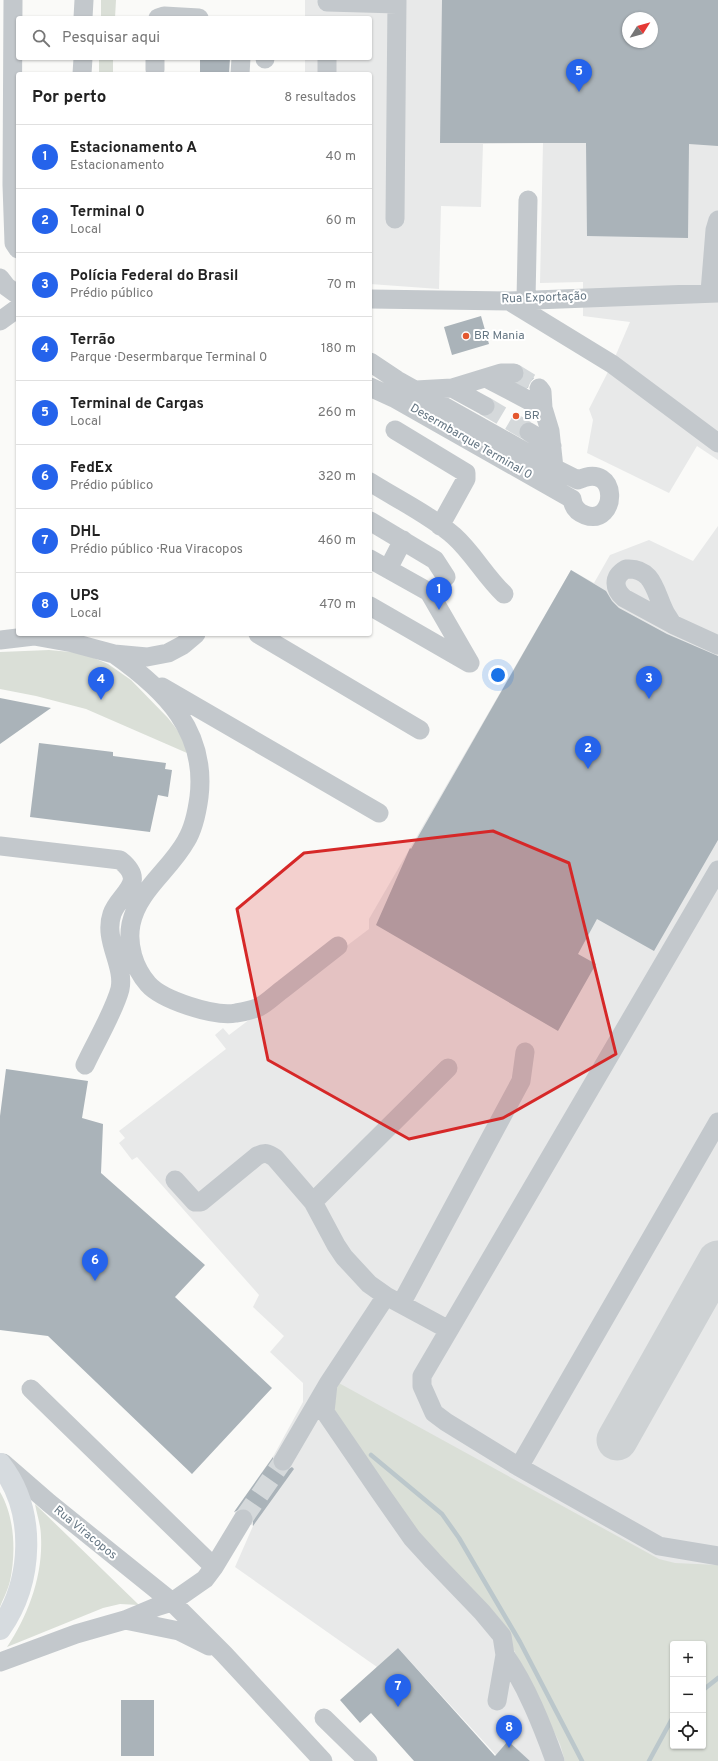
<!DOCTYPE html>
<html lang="pt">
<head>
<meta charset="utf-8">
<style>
	body { margin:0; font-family:Overpass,sans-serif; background:#f6f6f6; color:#222 }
	.controls { position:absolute; right:12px; bottom:12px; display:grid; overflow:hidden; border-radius:4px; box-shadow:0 1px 3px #0004 }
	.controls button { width:36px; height:36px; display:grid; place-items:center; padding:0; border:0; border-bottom:1px solid #e0e0e0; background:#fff; color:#222; font:20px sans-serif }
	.compass { position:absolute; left:622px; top:12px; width:36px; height:36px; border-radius:50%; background:#fff; box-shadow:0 1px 3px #0004; rotate:53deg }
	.you { position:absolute; left:498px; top:675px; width:14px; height:14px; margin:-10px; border:3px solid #fff; border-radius:50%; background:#1a73e8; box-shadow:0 0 0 6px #1a73e833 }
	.badge { display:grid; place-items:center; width:26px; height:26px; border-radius:50%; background:#2563eb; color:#fff; font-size:13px; font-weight:700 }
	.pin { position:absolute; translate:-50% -33px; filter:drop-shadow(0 1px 2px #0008) }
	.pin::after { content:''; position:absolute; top:21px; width:14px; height:12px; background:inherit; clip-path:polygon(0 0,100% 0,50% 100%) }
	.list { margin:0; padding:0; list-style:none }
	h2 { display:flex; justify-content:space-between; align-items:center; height:52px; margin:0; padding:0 16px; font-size:17px }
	h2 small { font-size:13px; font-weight:400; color:#767676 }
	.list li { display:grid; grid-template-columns:26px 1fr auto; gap:12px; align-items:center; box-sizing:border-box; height:64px; padding:0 16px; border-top:1px solid #e0e0e0 }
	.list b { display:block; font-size:15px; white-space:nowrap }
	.list p { margin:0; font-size:13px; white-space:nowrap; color:#767676 }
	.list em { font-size:13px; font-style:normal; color:#767676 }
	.icon { flex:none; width:22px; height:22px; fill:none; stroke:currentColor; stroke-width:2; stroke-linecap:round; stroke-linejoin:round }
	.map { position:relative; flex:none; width:718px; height:1761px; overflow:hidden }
	.search { position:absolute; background:#fff; box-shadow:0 1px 3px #0004; left:16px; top:16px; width:356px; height:44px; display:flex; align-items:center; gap:10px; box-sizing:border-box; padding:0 14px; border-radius:4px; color:#767676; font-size:15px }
	.panel { position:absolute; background:#fff; box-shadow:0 1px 3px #0004; left:16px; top:72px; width:356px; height:564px; border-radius:4px }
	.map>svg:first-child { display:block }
	.built { fill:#e8e9e9; fill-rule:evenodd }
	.green { fill:#dadfd7; fill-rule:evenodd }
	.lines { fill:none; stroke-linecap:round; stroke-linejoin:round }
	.stream { stroke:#bbc7cb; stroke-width:4.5 }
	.taxiway { stroke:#ced2d4; stroke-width:41 }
	.building { fill:#aab3b9; fill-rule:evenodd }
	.minor-tunnel { stroke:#d5d9db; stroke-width:19; stroke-dasharray:19 10; stroke-linecap:butt }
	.minor { stroke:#c3c8cc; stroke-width:19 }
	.major { stroke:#d6dbdf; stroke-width:22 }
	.marked { fill:#d62828; fill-opacity:0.2; stroke:#d62828; stroke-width:3; stroke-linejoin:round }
	.poi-dot { fill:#e4572e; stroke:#fff; stroke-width:1.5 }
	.labels { text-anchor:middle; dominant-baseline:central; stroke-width:4; stroke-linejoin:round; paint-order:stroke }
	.street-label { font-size:12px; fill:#657683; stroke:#fff }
	.poi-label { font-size:12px; fill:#657683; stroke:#fff; text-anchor:start }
</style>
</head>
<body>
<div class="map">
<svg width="718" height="1761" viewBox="0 0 718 1761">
	<rect width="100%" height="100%" fill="#fafaf8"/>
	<path class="built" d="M305,0h413v460l-21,-14 -28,47 -82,-40 6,-33 -4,-11 23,-45 18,-42 -47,-6v-34l-43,1 3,-140 -60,1 -2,63 -40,-1 -2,83 -69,-5v-210h-65v-16h65v-40h-65zM628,18h24v24h-24z
		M718,526v1235h-188l-22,-19 -12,13 -98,-107 -21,19 -142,-100 18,-41 -19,-14 40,-57 29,-53v-19l-33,-31 14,-16 -31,-29 6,-12 -122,-138 -5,3 -13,-17 6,-5 -6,-7 107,-82 -11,-14 8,-7 6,7 140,-106v-10l202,-349 23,13 16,-28 39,-15 44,21zM673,1644h30v102h-30z"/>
	<path class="green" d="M101,0h15l-1,18h-14z
		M99,58h14v16h-14z
		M49,650l33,3 26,11 23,16 37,38 14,18 5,17 -101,-44 -50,-13 -36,-7v-37z
		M337,1382l322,177 16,4 43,2v196h-153l-5,-17 -53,-108 -84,-96 -89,-128zM673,1644h30v102h-30z
		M0,1492c15,25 16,61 10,89 -2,9 -7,18 -10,26z
		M35,1504l104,101 -19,-1 -17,4 -96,39c21,-31 36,-71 34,-110 0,-11 -4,-22 -6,-33z"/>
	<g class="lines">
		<path class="stream" d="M371,1455l71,59 17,24 61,104 62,119
			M703,1690l15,-12
			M649,1761l24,-44"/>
		<path class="taxiway" d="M617,1440l101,-179"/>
	</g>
	<path class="building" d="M442,0h276v146l-29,-2 -1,94 -101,-2 -1,-93h-146zM628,18h24v24h-24z
		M200,58h30l-1,16h-29z
		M481,316l8,28 -37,11 -8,-28z
		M525,373l9,5 -5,5 -1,5 -9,-5 4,-4z
		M571,570l35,21 6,10 7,7 48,26 51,22v184l-64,111 -57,-32 -19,35 18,10 -38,67 -182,-106 34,-77 1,1z
		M0,698l51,10 -51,36z
		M39,743l74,9v4l53,7 -1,6 7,1 -4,27 -10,-2 -8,37 -120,-15z
		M6,1069l82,12 -6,37 21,6 -2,49 104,92 -30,32 97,91 -80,86 -144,-138 -48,-6v-214z
		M273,1457v9l4,4 6,2 9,-5 2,2 -41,57v-12l-4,-4 -6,-2 -9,4z
		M398,1648l97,108 13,-15 22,20h-116l-43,-48 -11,10 -20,-23z
		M121,1700h33v56h-33z"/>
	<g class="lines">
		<path class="minor-tunnel" d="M514,373l25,15
			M485,406l44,26
			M243,1519l40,-58"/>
		<path class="minor" d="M13,0l-1,185 2,58 4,6
			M327,2l70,2
			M83,18l1,-18
			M158,18l6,-2 35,2
			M265,59v-1
			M155,70v-12
			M82,74l1,-16
			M240,74l1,-16
			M327,74v-16
			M395,219l2,-219
			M0,278l7,9 11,8
			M710,292l5,-62 3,-10
			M370,299l139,2 209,-8
			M526,300l2,-100
			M509,301l103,63 106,79
			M0,321l18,-13
			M370,362l27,18 157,88 24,12c42,-20 40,47 7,35 -8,-3 -12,-8 -13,-16l-178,-101 -24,-11
			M488,379l55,29
			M452,388l33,18
			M539,388l3,4 1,16 7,23 4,37
			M416,390l36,-2 49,-15h13
			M395,430l71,43v6l-26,47
			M529,432l23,14
			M370,482c27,17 60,33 84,54 19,17 31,40 50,58
			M370,521l65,39 11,17
			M370,559l59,33 41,71
			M388,569l15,-29
			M626,569c27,-2 29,23 38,41 2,5 6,9 8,14l-48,-26c-10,-9 -12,-21 2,-29z
			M370,606l99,57
			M672,624l46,21
			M258,634l162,96
			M0,640l34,-4 39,7 41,11 33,3 21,-4 15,-8 13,-11
			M114,654c51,36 93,77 85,143 -2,15 -5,31 -13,44 -16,29 -48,49 -55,83 -4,21 3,44 17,60 14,16 66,33 88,29 7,-1 16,-3 23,-6 8,-4 17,-13 24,-18 19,-15 37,-29 55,-43
			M162,687l217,126
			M0,846l120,14c29,23 -1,33 -8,54 -9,26 13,51 8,75 -6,23 -25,54 -35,76
			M175,1180l20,22h6l56,-46c8,-4 11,-3 18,2l38,44 23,43 8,12 25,27 17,12 63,34 -27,46v10l12,27 12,9 73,45 140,79 59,10
			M313,1202l135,-134
			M401,1304l120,-223 4,-29
			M449,1330l269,-460
			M328,1384l-3,28 54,79 33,47 21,23 49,51 20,24 3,19 -8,46
			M31,1389l183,178
			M283,1461l45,-77 58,-88
			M3,1463l46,40 123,99 52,52 99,107
			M519,1467l199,-345
			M125,1620l54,11 30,15
			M505,1655c22,32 37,70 50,106
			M0,1662l76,-28 49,-14 31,-13 16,-5 33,-23 9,-12 29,-48
			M324,1718l44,43"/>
		<path class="major" d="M0,1464c37,47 33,118 0,165"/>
	</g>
	<path class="marked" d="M493,831l76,32 47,191 -113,64 -94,21 -141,-79 -31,-151 67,-56z"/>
	<g class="poi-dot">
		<circle cx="466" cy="336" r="4"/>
		<circle cx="516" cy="416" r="4"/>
	</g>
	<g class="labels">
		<g class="street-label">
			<text transform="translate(544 298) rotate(-2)">Rua Exportação</text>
			<text transform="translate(471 442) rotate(30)">Desermbarque Terminal 0</text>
			<text transform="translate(85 1533) rotate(39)">Rua Viracopos</text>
		</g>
		<g class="poi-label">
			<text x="474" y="336">BR Mania</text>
			<text x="524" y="416">BR</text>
		</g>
	</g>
</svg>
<div class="controls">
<button>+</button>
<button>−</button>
<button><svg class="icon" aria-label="locate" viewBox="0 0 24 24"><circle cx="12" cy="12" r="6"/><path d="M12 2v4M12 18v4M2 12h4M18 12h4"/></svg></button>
</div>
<svg class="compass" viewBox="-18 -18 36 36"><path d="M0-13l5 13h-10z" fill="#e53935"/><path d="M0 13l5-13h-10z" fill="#767676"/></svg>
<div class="you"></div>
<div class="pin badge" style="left:439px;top:610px">1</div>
<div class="pin badge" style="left:588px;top:769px">2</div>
<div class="pin badge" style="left:649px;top:699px">3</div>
<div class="pin badge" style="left:101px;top:700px">4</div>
<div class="pin badge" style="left:579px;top:92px">5</div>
<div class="pin badge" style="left:95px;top:1281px">6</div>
<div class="pin badge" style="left:398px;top:1707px">7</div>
<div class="pin badge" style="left:509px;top:1748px">8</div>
<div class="search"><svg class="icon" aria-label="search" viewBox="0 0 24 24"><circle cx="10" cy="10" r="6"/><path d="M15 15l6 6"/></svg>Pesquisar aqui</div>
<section class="panel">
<h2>Por perto<small>8 resultados</small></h2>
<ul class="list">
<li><span class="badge">1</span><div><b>Estacionamento A</b><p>Estacionamento</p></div><em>40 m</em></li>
<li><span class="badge">2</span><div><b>Terminal 0</b><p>Local</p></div><em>60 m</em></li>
<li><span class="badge">3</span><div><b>Polícia Federal do Brasil</b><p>Prédio público</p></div><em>70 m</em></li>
<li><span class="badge">4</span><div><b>Terrão</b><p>Parque · Desermbarque Terminal 0</p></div><em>180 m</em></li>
<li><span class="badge">5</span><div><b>Terminal de Cargas</b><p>Local</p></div><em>260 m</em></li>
<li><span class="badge">6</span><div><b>FedEx</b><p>Prédio público</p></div><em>320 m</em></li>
<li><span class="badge">7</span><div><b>DHL</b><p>Prédio público · Rua Viracopos</p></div><em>460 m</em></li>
<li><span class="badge">8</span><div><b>UPS</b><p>Local</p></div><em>470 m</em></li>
</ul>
</section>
</div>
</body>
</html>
